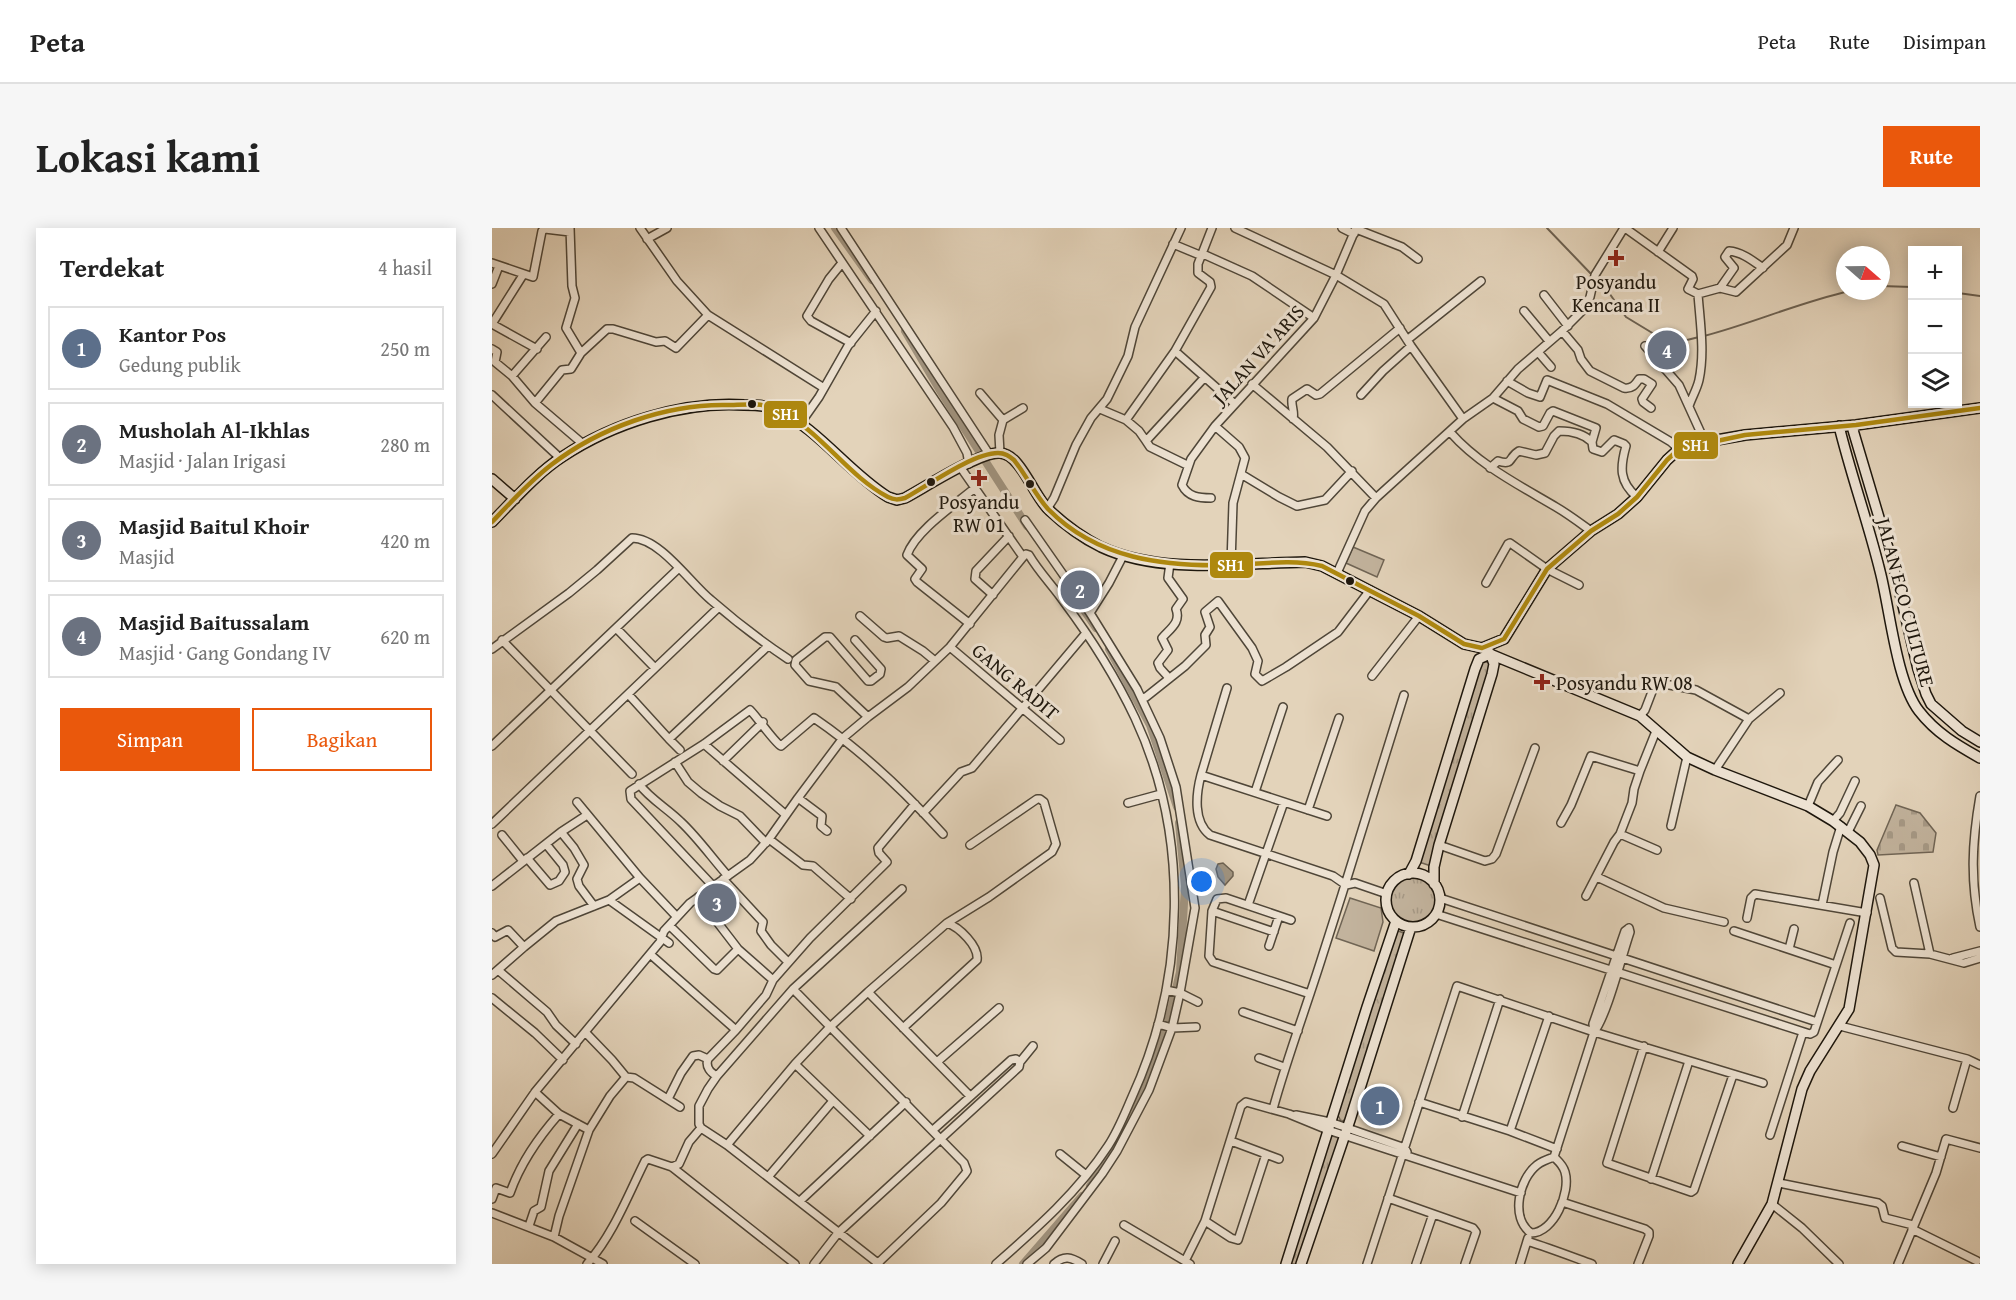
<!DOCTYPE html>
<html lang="id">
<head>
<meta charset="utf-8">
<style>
	body { margin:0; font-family:"Gentium Book Plus",serif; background:#f6f6f6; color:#222 }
	.controls { position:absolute; right:18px; top:18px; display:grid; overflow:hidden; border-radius:0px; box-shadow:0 3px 15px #0003 }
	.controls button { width:54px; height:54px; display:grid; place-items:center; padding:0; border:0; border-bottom:2px solid #e0e0e0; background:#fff; color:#222; font:30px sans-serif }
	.compass { position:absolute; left:1344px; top:18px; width:54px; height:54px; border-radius:50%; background:#fff; box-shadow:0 3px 15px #0003; rotate:110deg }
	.you { position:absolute; left:710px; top:654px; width:21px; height:21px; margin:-15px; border:4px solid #fff; border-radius:50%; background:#1a73e8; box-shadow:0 0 0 9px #1a73e833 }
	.badge { display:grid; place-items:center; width:39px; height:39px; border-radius:50%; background:#ea580c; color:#fff; font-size:20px; font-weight:700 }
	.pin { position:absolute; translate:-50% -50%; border:3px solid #fff; box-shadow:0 2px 6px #0006 }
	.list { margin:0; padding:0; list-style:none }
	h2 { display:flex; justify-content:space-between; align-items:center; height:78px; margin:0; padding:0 24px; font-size:26px }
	h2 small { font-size:20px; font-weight:400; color:#767676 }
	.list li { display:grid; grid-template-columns:39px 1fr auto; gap:18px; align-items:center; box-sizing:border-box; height:84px; margin:0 12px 12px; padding:0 12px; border:2px solid #e0e0e0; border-radius:0px }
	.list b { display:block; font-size:22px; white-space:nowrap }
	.list p { margin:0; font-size:20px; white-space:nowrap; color:#767676 }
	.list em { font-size:20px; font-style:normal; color:#767676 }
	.actions { display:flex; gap:12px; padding:18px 24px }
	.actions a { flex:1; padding:14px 0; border:2px solid #ea580c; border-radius:0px; text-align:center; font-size:21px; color:#ea580c }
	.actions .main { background:#ea580c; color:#fff }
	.icon { flex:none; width:33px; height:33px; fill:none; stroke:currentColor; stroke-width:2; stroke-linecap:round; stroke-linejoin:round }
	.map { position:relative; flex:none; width:1488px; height:1036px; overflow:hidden; border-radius:0px }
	header { display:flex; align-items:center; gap:36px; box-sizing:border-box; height:84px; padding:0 30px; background:#fff; border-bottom:2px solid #e0e0e0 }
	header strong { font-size:28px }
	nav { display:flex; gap:33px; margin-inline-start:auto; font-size:21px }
	.intro { display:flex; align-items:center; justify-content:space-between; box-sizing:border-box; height:144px; padding:0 36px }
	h1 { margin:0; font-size:42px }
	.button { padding:15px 27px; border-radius:0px; background:#ea580c; color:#fff; font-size:21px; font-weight:700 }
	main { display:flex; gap:36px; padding:0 36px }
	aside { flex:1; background:#fff; border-radius:0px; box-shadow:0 3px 15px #0003 }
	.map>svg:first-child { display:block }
	.grass { fill:url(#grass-tufts); stroke:#706555; stroke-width:1.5 }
	.cemetery { fill:url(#cemetery-stones); stroke:#706555; stroke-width:1.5 }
	.garden { fill:#c2b39d; stroke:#706555; stroke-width:1.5 }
	.water { fill:#a0937f; stroke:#6c6151; stroke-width:1.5 }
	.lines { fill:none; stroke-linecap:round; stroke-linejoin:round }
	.stream { stroke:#6c6151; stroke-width:2 }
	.canal { stroke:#a0937f; stroke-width:8 }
	.street-casing { stroke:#4f4638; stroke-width:10 }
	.secondary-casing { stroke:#1e170d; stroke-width:12 }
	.street { stroke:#ede2d2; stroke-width:7 }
	.secondary { stroke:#ede2d2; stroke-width:9 }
	.bus-1-casing { stroke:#ede2d2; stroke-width:9 }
	.bus-1 { stroke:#ae880f; stroke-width:4.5 }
	.poi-dot { fill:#8f2418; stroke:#ede2d2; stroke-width:2 }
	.bus-dot { fill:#1e170d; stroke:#ede2d2; stroke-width:2 }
	.labels { text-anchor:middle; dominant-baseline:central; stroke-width:6; stroke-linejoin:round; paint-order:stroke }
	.poi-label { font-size:20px; fill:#1e170d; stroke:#ede2d2 }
	.street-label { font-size:20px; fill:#1e170d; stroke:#ede2d2 }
	.line-badge { stroke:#ede2d2; stroke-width:2 }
	.badge-label { font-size:16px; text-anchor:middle; font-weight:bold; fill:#fff }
</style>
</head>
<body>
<header>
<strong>Peta</strong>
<nav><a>Peta</a><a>Rute</a><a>Disimpan</a></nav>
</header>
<div class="intro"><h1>Lokasi kami</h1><a class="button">Rute</a></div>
<main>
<aside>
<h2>Terdekat<small>4 hasil</small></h2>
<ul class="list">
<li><span class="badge" style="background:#5c6f8a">1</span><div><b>Kantor Pos</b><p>Gedung publik</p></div><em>250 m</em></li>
<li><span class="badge" style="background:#6b7280">2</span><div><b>Musholah Al-Ikhlas</b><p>Masjid · Jalan Irigasi</p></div><em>280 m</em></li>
<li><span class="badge" style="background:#6b7280">3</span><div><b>Masjid Baitul Khoir</b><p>Masjid</p></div><em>420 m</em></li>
<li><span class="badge" style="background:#6b7280">4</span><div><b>Masjid Baitussalam</b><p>Masjid · Gang Gondang IV</p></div><em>620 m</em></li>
</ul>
<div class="actions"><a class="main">Simpan</a><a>Bagikan</a></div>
</aside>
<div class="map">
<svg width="1488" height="1036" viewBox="0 0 1488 1036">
	<defs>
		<pattern id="grass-tufts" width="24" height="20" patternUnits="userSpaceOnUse" patternTransform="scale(1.5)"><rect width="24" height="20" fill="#c2b39d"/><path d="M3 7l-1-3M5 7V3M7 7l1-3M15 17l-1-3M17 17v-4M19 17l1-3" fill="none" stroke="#a69986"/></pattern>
		<pattern id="cemetery-stones" width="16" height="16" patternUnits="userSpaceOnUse" patternTransform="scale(1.5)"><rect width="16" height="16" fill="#c2b39d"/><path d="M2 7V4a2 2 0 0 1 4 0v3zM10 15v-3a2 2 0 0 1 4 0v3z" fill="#a69986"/></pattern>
	</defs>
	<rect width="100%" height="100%" fill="#e3d3ba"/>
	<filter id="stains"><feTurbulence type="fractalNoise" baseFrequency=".00333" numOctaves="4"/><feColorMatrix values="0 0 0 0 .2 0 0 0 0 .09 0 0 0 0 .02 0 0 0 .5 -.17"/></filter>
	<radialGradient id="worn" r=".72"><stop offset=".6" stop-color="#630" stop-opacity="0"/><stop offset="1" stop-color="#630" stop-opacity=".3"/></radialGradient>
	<path class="grass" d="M998,426l2,20 -58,193 -18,-6 59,-192z
		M895 672a26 26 0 1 1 52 0a26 26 0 1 1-52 0Z
		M901,701l16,6 -59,185 -4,-1 -5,3 -2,-5 -6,-3z
		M836,902l17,6 -44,128h-15z"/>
	<path class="cemetery" d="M1404,577l24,8 16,20 -3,19 -55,3 -1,-5z"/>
	<path class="garden" d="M861,319l31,13 -7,17 -31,-14z
		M858,670l31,10 2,14 -9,29 -38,-13z"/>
	<path class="water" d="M731,635l10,9v4l-8,9 -7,-8 -2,-8 2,-5z"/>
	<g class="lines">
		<path class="stream" d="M1055,0l46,48
			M1105,52l10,10 19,27 28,17 29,7 16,-4
			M1389,58l31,1
			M1466,65l22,3
			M1212,108c50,-13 96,-34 146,-45"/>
		<path class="canal" d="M343,0l37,52
			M413,103l34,58 88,137
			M581,366l23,34
			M617,421l41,76 27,82
			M598,958l36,-61 40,-94 14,-59 5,-86 -6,-63
			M531,1036l59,-68"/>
		<g class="street-casing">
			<path id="street" d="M78,0l2,58 3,12 -9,30 15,25
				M148,0l37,53 31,34 116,73
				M327,0l134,199 14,26 2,11
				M349,0l148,226
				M743,0l101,47 48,29 27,42 52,73
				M850,0l12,6
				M1133,0l67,48 1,3 -5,10 10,5 22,-6 16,4 51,-47 7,-17
				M864,1l46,18 16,12
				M155,11l20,-11
				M681,16l29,12
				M1166,24l15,-24
				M711,26l49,22 62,42
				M0,35l41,14 9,-46 3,-2 25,3
				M350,35l-13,16 -22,37 4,5 40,22
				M0,56l7,-18
				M1228,60l14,-20 -9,-11 4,-6c13,1 24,10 34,17
				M1052,67l24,31
				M1032,83l25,30
				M0,96l31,-49
				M0,96l45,25
				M1070,103l16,19 3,9 9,12 34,17c8,1 11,-3 15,-9h5l8,5 -10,15 1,3 8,6
				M915,112l74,-59
				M1153,118l34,39 26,57
				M0,121l5,3 -2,10 17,14 23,27 48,41
				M683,123l60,53
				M1046,124l13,15
				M20,148l34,-39
				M1015,153l21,12 12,4 7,-17 60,24 64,38 8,7
				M760,156l75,63 49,51
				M488,165l23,27
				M0,167l68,63
				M869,167l22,-24 28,-25
				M1001,170l25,13 5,8 16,8 4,-1 7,-13 3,-2 43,17 -4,14 1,7 9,3 12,-12 10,4 2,2c-6,21 -7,36 11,51
				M43,175l27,-33 9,-1 10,-16 26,-24h6l43,13 9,-1 11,7 32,-33
				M1197,178c3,-9 8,-17 10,-26 6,-28 1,-58 -1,-86
				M608,181l26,11 49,-69 36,-64 -1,-5 -12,-9v-9l14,-36
				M801,191c2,-7 -2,-13 -1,-20l15,-10 9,6 4,-1 80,-66
				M634,192l13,11 7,10
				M308,196l19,-27 29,-51 28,-35
				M723,198l24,21 6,11 -12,45 -2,61
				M958,204c29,33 69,53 106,75 12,7 24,16 35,24
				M508,225l-1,-18 4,-15 20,-12
				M695,237l-37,-18 -4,-6 58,-63
				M469,240l62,89
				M998,240l8,-7c16,5 10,-4 21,-10l17,4 9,-2 9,-17 5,-5c11,0 24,2 33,11
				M749,246l38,23 18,9 28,-6 27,-29
				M719,270c-12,0 -23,-1 -29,-13l9,-26 24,-33 99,-108 22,-43 20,-47
				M555,281l7,-11 22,-53 15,-27 16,-19 21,-43 7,-29 46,-99
				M533,292l65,93 47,76 23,49 16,49 19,121 -15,85 -8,35 -23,62 -32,61 -15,23 -56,74 -19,16
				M845,345l28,-62 11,-13 87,-79 30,-21 25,-29 44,-38 21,-21 7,-13 5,-22 29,-47
				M994,355l22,-39 2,-1 37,26 32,16
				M501,367l-18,-16 1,-8 33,-35
				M227,379l-91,87 41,45 99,-93
				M598,385l19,-30 14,-27
				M368,388l24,21 3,1 12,-2 24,15 12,10
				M478,396l-53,-42 -2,-3 7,-10 -15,-14c9,-25 49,-51 69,-68
				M124,400l39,40
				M10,412l130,134
				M363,412l26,29 -1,5 -9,7h-3l-38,-44h-5l-29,23 -1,5 14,16 27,6 32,30
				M458,419l110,93
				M0,421l77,-56 28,-23 35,-32c28,0 58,45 79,62 24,21 50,41 77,59
				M880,448l47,-60
				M677,450l-9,-10 -2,-5 10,-13 -6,-12c9,-10 19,-16 14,-29l7,-10 -15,-21 2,-15
				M735,460l-26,87 126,41
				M650,470l4,-1 39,-31 21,-21 -1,-10 5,-8 -5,-15 13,-11 34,47 6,13 -3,13 7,7 24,-14 52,-35 32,-42
				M1148,488l5,-6 10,-26 4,-1 37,7 53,29
				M177,511l11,11
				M212,516l82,71
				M0,518l187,-178
				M231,533l40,-39
				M183,534l13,20 13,11 19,13 20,10 26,27
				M1223,542l34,-51 31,-26
				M709,547c-5,19 -8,47 9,60l123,41 13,9 9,-2 32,11
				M147,556c11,15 28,24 42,38 17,16 31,36 47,54
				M763,564l28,-85
				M1488,568c-8,46 -10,85 0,131
				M306,570l24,18 -1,10 6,5
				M85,574l63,76 37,39
				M636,575l33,-9
				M1316,578l10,-24 20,-22
				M816,582l31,-92
				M431,585l38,-41 11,-4 114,-135
				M1341,593l7,-8 15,-32
				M1069,595l10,-18 20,-49 49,15
				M0,596l136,-130
				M1179,598l16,-69
				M69,604l13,16 10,17 -7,14 2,7 15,20
				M1356,604l13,-26
				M1128,606l37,16
				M10,607l21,26
				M277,611l34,26 10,1 38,33
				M947,617l46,16 7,-2 4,-5 39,-106
				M35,630l23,27 9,-4 6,-9 -2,-7 -17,-21
				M1105,649l67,31 60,14
				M231,651l40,43 -2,9 10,14 17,17
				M1422,655l16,71
				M0,658l69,-54 26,-17
				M221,658l-82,-87 -1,-8 74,-47 46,-34c8,8 24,32 31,36l33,-28c47,32 90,73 129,116
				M1094,668l28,-54 6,-8 12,-31 2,-14 6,-18 16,-40
				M206,669l40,52 35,31
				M948,670l377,124
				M1388,670l12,50 4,4 34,2 34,9 16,-5
				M117,672l31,-22
				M756,677l36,-103
				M1330,677l11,-53 8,-26
				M720,683l62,21
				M944,686l374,120 4,-2 36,-109
				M1255,690l4,-20 4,-4 112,19
				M799,692l-65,-22 -9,1 -5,12 -3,45 4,6 97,32
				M178,698l44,43 3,1 21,-21
				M1242,703l102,34
				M0,705l3,4 13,-7 16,17
				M777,718l10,-30
				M1297,721l5,-20
				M158,726l86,76 -28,29c-3,8 3,14 9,17
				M1461,730l27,-7
				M6,742l49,42 9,13 20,19
				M0,747l32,-28 32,-26 53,-21 60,43
				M301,761l171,174 3,8 -2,3 -24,29 -63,60
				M674,762l14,3 18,9
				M376,764l102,104
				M0,770l43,35 28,27
				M751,784l55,19
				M666,796l14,4 24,-1
				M1348,798l127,33 13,6
				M411,800l74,-68c2,-14 -18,-33 -30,-37
				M244,802l30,-35 7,-15 37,-42 77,-76 -8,-9 -1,-5 37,-44
				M1102,804c13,-16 28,-77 36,-100l-1,-4
				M94,805l26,27 14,17
				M1152,818l-37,117 84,29 3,-2 39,-115
				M767,830l25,9
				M445,834l62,-54
				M303,836l75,72
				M43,864l24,22 30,16
				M176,871l13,-26 12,-17 6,-1 9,4
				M927,874l91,29 47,18
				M1461,880l14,-49
				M781,881c14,-51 33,-101 49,-152 28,-87 55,-174 82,-262
				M804,887l34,7 75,26 2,4
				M970,889l38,-118
				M441,902l78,-70 5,-1 4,3
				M1018,903l39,-115
				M1278,907l33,-103
				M739,913l48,18
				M235,917l68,-81 35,-37 38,-35 79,-69 42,-26 63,-45 4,-8 -12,-42 -4,-3h-3l-67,46
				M1410,918l39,11
				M0,926l43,-62 125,-150 4,-11 26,-28 60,-43 19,-21 29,-41 45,-60 25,-21 40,-30 42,-40 73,-90
				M568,926l26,21
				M1062,929l40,-125 -1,-8 32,-93 4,-3
				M1062,929c5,5 9,8 11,15 6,20 -11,61 -34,61 -21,-15 -12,-54 6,-68 5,-4 11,-6 17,-8z
				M180,939l7,-3 10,-22 12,-14
				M276,949l64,-75
				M1159,951l38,-118
				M1287,955l99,20 4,3 3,12 28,7
				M896,970l85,30 3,4 -11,32
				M0,971l4,-11 14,5c11,-31 28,-55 49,-79
				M308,973l106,-99
				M1070,974l83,27 4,3v4l-11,28
				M1280,976l30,24 37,36
				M0,985l62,24 49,27
				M143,993l60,43
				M713,993l26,17 7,2 28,-86
				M632,997l66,39
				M37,998l5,-15 7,-4 8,-36 29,-47
				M1420,1001l65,32
				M62,1009l5,-21 30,-86 21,-34 16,-19 8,1 46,29
				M1035,1013c22,7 43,15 65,23
				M693,1033l20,-40 36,-115 5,-4 43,12 39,16 193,63
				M95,1036c26,-29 41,-69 58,-103l3,-2 24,8 123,97
				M322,1036l24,-31 181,-166 1,-5 13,-16
				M387,1036l-152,-119 -26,-17 -2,-4v-18l9,-17 9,-13 76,-87 109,-100
				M504,1036c41,-36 82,-72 112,-118 10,-15 17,-33 24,-49 54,-118 58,-261 3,-379 -19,-40 -44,-80 -71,-116 -11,-16 -25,-30 -35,-47l-3,-1 -3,3
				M562,1036c10,-9 17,-7 28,0
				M611,1036l12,-23
				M875,1036l90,-278 137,46 169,51
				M924,1036l17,-50
				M1028,1036l8,-26
				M1406,1036l38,-91 10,-34 34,9"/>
		</g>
		<g class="secondary-casing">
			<path id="secondary" d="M1364,197l-3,5 41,138 24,101 8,25 5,10 31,27 18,11
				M1347,198c12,49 29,96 41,145 10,38 16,110 39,140 17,22 38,34 61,47
				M0,251l23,20
				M0,294c21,-21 45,-49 70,-65 51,-34 121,-56 182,-52 11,0 22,0 32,4 43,20 72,63 112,88l9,3 8,-2c19,-10 76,-47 95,-45 21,1 34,44 49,57 15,14 34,28 52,37 60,28 139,16 204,15l17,4 97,50 45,28 18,4 22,-9 43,-70 44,-38 27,-17 19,-17 30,-37 12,-11 26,-7 40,-7 111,-10 124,-17
				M998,426l150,62 47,41 28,13 93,36 25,15 27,21 10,13 4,10 -25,144 -39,62 -8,18 -30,115 -34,60
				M894 672a27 27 0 1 1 54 0a27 27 0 1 1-54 0Z
				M917,646l7,-13 59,-192 4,-10 11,-5
				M942,656v-17l5,-22 53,-171 2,-10 -4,-11
				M794,1036l81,-257 29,-86
				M809,1036l49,-144 61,-193"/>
		</g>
		<use href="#street" class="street"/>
		<use href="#secondary" class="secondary"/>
		<g class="bus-1-casing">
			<path id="bus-1" d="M0,294c19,-20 37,-40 59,-57 48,-37 115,-61 175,-60 16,0 35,-3 50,4 44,20 70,66 112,88 6,3 10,3 17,1 22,-12 68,-45 93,-45 7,0 11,3 16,7 13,16 21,35 34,49 49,50 116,58 183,56 30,-1 61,-6 91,1l97,50 45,28 18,4 22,-9 43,-70 44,-38 27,-17 19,-17 30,-37 12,-11 66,-14 111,-10 124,-17"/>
		</g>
		<use href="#bus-1" class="bus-1"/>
	</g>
	<g class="poi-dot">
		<path d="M1121 21h6v6h6v6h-6v6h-6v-6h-6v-6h6z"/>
		<path d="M484 241h6v6h6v6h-6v6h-6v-6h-6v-6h6z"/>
		<path d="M1047 445h6v6h6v6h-6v6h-6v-6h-6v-6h6z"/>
	</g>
	<g class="bus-dot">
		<circle cx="260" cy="176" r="5"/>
		<circle cx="439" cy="254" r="5"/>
		<circle cx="538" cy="256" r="5"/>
		<circle cx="858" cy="353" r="5"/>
	</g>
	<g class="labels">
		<g class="poi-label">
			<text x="1124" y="53">Posyandu<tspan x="1124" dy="23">Kencana II</tspan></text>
			<text x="487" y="273">Posyandu<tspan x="487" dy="23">RW 01</tspan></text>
			<text x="1064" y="454" text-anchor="start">Posyandu RW 08</text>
		</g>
		<g class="street-label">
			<text transform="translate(766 126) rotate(-48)">JALAN VA'ARIS</text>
			<text transform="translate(1414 374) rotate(75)">JALAN ECO CULTURE</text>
			<text transform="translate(524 453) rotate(40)">GANG RADIT</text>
		</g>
	</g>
	<g class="line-badge">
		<rect x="271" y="172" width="45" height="29" rx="6" fill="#ae880f"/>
		<rect x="1181" y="203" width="46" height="29" rx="6" fill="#ae880f"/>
		<rect x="717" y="323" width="45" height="28" rx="6" fill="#ae880f"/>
	</g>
	<g class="badge-label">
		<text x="294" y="192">SH1</text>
		<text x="1204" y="223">SH1</text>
		<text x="739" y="343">SH1</text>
	</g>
	<rect width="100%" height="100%" filter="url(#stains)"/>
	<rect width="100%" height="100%" fill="url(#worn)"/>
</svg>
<div class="controls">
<button>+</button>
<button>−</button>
<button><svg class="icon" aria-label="layers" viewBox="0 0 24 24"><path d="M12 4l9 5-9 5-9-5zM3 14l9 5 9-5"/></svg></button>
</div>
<svg class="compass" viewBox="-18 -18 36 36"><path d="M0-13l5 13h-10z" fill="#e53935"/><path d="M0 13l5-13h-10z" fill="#767676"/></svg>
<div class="you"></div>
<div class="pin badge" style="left:888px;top:878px;background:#5c6f8a">1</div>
<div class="pin badge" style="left:588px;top:362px;background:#6b7280">2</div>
<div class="pin badge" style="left:225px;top:675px;background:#6b7280">3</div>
<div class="pin badge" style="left:1175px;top:122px;background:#6b7280">4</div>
</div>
</main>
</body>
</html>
